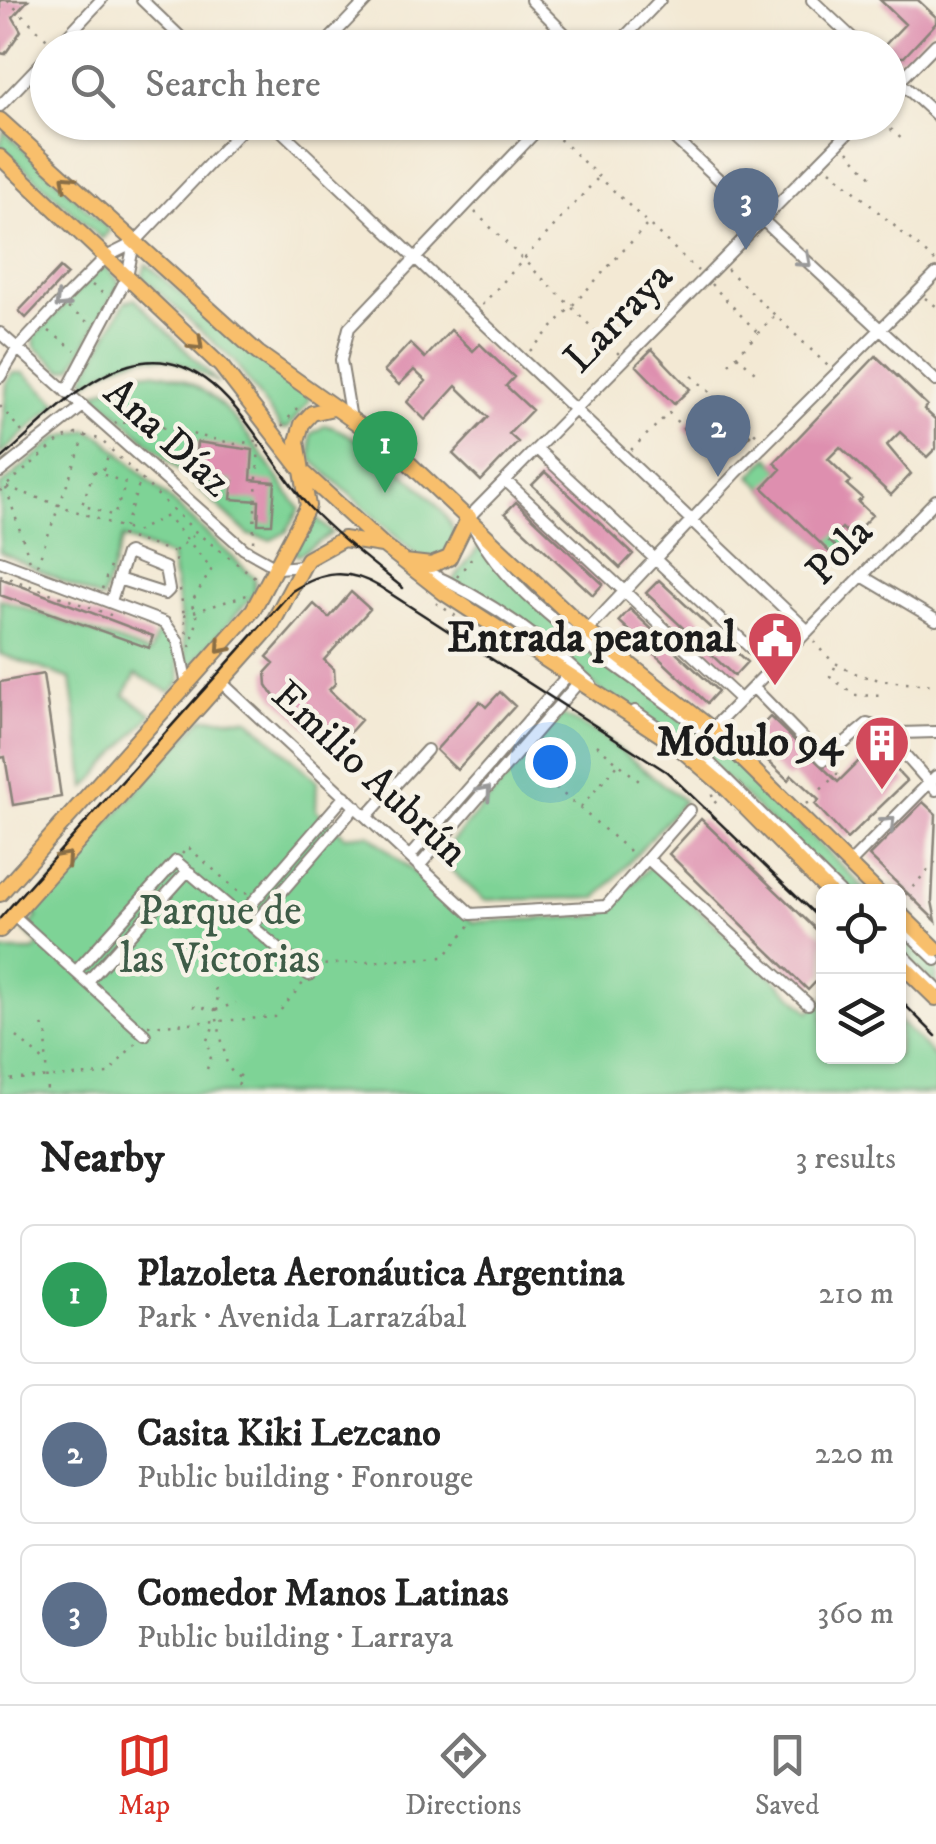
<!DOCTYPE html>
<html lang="en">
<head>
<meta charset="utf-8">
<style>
	body { margin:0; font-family:"IM FELL DW Pica",serif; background:#f2f2f2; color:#222 }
	.controls { position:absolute; right:30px; bottom:30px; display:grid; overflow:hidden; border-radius:15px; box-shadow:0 2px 8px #0004 }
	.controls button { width:90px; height:90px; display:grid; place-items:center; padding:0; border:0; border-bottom:2px solid #e0e0e0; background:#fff; color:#222; font:50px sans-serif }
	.you { position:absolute; left:550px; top:762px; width:35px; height:35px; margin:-25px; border:8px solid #fff; border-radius:50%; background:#1a73e8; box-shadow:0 0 0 15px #1a73e833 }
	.badge { display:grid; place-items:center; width:65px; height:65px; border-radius:50%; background:#d93025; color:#fff; font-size:32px; font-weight:700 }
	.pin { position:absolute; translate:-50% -82px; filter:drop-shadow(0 2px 5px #0008) }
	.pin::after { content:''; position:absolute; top:52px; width:35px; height:30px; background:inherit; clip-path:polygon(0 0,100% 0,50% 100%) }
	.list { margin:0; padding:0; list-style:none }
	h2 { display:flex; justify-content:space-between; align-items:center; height:130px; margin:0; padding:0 40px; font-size:42px }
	h2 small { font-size:32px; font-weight:400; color:#767676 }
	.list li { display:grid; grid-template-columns:65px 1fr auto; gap:30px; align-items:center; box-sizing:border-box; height:140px; margin:0 20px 20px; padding:0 20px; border:2px solid #e0e0e0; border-radius:15px }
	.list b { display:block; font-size:38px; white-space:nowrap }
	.list p { margin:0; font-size:32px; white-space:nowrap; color:#767676 }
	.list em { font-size:32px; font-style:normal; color:#767676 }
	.icon { flex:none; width:55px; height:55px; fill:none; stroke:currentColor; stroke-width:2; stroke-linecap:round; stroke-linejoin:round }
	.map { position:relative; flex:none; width:936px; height:1094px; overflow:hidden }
	.search { position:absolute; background:#fff; box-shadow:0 2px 8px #0004; left:30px; right:30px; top:30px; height:110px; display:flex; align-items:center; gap:25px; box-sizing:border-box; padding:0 35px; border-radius:55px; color:#767676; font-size:38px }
	.sheet { height:610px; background:#fff }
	nav { display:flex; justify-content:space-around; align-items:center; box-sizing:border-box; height:140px; border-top:2px solid #e0e0e0; background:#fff; font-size:28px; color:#767676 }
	nav a { display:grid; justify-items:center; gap:5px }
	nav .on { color:#d93025 }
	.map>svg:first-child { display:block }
	.green { fill:#7ed396; stroke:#4d7859; stroke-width:2.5 }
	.building { fill:#de8faf }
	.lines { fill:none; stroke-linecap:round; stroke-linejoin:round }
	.minor-casing { stroke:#888278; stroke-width:14 }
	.major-casing { stroke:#888278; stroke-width:18 }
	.path { stroke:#888278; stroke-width:2.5; stroke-dasharray:2.5 8; stroke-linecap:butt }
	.minor { stroke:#fff; stroke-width:10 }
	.major { stroke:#f8bf6c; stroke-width:14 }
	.tram { stroke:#1c1c1c; stroke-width:2.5 }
	.oneway { stroke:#8a6e44 }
	.oneway2 { stroke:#999 }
	.labels { text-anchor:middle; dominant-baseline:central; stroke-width:9; stroke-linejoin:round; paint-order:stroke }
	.street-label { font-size:42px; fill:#1c1c1c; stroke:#f7f3e8 }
	.poi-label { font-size:42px; font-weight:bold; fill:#1c1c1c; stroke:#f7f3e8; text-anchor:end }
	.park-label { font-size:42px; fill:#3e5c47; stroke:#f7f3e8 }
</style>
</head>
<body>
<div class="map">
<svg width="936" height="1094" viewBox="0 0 936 1094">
	<rect width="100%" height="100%" fill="#f7f3e8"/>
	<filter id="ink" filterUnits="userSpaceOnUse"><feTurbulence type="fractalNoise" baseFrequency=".01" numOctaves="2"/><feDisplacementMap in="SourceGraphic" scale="20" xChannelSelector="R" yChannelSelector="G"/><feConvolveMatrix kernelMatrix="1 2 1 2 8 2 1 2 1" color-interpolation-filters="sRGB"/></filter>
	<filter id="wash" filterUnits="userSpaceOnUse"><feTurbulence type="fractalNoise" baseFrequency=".0048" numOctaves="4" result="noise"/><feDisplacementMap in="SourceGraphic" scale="40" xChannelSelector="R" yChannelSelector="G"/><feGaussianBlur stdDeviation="2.25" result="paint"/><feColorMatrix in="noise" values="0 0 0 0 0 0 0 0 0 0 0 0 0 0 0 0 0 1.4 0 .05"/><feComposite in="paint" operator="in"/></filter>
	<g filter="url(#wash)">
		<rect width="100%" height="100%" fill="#f3e9d4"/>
		<path class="green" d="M4,131l106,99 -8,9 -102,-93z
			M146,264l108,92 54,39 1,6 -21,27 -6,1 -48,-68 -92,-84z
			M100,268h7l12,13 -1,5 -45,81 -10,3 -28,-23 -1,-10z
			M135,299l83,84c-53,-32 -78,-37 -131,0l-3,-5 41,-76z
			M142,372c78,-2 116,82 158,137l-14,23 -15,8 -22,-5 -154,-142z
			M13,373h11l34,30 -58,52 7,-73z
			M326,425c34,9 131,81 129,116l-16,18 -23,-4 -104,-95 -1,-26z
			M88,430l14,7 153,141 -1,16 -63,72 -4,-3 -16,-106 -48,-19 -21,62 -102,-48v-66l57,-48z
			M769,457l92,89 -18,19 -92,-89z
			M313,515l19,18 -34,23 -4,-4z
			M481,544l64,64 176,139 146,144h-27l-109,-108 -136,-96 -36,-34 -107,-71z
			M0,599l150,54 9,-24 17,14 5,39 -11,10 -34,-18 -12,21 28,19 -66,74 -15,-109 -71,-25z
			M561,715l38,19 85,67 -87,97 -113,2 -32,-29 -2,-27z
			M203,718l46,1 68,62 -1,29 29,26 24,-2 104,88 127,-6 51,-51 159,147 13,-14 1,58h74l1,-35 37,37v36h-936v-143h34l6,-6 -15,-14 12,-14 -8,-7z
			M898,923l38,37v27l-37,-37z"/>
		<g id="blocks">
			<path class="building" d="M0,0h28l-15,17 8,14 -16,23 -5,-1z
				M880,0h38l18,17v6l-32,34h-9l-11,-11 21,-22z
				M60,268l7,6 -41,44 -7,-7z
				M451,330l22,21 7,-7 34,33 -8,9 26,24 -23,24 9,8 -37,39 -28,-27 35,-37 -32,-31 -31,34 -18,-18 19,-21 -12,-11 -15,15 -15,-14 26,-28 15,15z
				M652,349l38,40 -16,15 -38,-39z
				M876,356l51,49 -3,4 12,11v28l-9,9 -27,-25 -13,13 24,29 -20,21 -51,-48 -12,12 23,22 -4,4 15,13 -4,4 14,13 -21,22 -9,-9 -13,13 12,11 8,-8 7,7 -13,14 -80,-77 18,-19 -7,-6z
				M695,418l8,9 -11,10 -9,-9z
				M741,426l9,9 -22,23 -18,-17 6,-6 8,7z
				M197,442l56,8 -2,30 24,2 -3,42h-14l1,-23 -28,-2 2,-18 -38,-5z
				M545,472l88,82 -13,14 -88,-83z
				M516,502l87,82 -10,11 -88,-82z
				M0,578l153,58 -4,12 -149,-53z
				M659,580l88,82 -13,14 -88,-83z
				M351,592l19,17 -46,51 10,9 1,15 -6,6 32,30 -28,31 -58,-53 -8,-13 -1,-13 8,-9 -7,-6 47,-53 15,14z
				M630,609l88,82 -11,12 -88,-82z
				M43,674l18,123 -48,8 -8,-48 -5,1v-76z
				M500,692l15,14 -58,64 -21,-20 44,-49 6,6z
				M770,717l68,65 36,-36 33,35 -60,58 -32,-35 4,-4 -27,-25 -4,5 -41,-39z
				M923,802l13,12 -4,87 4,20 -67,-65z
				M701,819l123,118v36l-16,17 -139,-136z"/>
		</g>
	</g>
	<g filter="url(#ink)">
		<use href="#blocks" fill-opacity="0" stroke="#888278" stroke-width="2.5"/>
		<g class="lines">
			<g class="minor-casing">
				<path id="minor" d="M142,0l50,48
					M531,0l48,48
					M812,0l51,48
					M56,48l45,-48
					M321,48l46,-48
					M614,48l46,-48
					M888,71l48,44
					M888,93l48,-49
					M0,106l48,-50
					M272,122l536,509
					M657,122l279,259
					M0,333l244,216 34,19 24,-2
					M0,377l17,-28 43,-46 46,-46 28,-14 115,-121
					M66,392l61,-115 7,-34
					M351,419l-10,-59 8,-32 196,-206
					M538,450l234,218
					M0,472l83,-66
					M506,481l235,219
					M0,561l165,62 13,18 9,44
					M420,569c64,27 120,67 171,115
					M862,576l74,44
					M111,601l15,-47 2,-1 37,15 4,22 -4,4 -47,-15
					M587,631l149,-158 200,-199
					M222,683l249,231 135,-8 84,-96
					M753,687l71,73 43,-36 33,9 36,-1
					M635,711l74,51 131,130
					M882,729l54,61
					M709,732l227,-232
					M728,754c-75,-74 -216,-138 -259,-237l390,-395
					M367,816l60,-66
					M410,856l157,-180
					M648,859l160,145
					M849,864l87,-88
					M420,865l158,-182
					M13,915l132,120
					M241,916l104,-120
					M898,923l38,37
					M252,926l104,-120
					M898,950l38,38
					M77,970l99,-109 133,114
					M89,980l96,-106 6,-1"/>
			</g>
			<g class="major-casing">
				<path id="major" d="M0,120l258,233 137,97 192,181 125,98 165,163
					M0,157l221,209 82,106 80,73 61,48 232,152 51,44 102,103
					M405,562l26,3 18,-7 20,-41
					M0,894l253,-284 55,-104 -11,-65 5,-17 10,-11 21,-5
					M898,912l38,37
					M0,930l271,-304 36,-67 36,-20 39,6
					M898,961l38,37"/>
			</g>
			<path class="path" d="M7,0l42,41
				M883,122l22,20
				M552,132l146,139
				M848,151l26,29
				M830,170l106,92
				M475,212l144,142
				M727,269l102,98
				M711,284l47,49
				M92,285l13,10
				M925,298l11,8
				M482,305l116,-127
				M68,308l22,16
				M49,331l26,19
				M530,351l117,-126
				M737,356l18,16
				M729,364l46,-49
				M692,376l66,60
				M0,406l28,33
				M115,424l5,-4 10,7 9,-5 96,22 28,-4
				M282,426l20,-24
				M631,450l38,-37 31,33 4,-4 23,23
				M103,470l7,-20
				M94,471l32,12 -12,33 -32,-11z
				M7,487l128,45 32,-16 45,53 -21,34 7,15 -8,29
				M6,488l24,73
				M0,491l61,-52 15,-5 24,5 97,94 59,45
				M124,528l17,-49
				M121,535l53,17 2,14
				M253,542l6,-97
				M175,551l20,-17
				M37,565l48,-129
				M0,575l116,42
				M457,577l19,-25
				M102,589l9,-25
				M180,589l7,46
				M436,603l47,31
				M184,615l63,-20
				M814,641c28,41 76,41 122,44
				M835,667l-5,10 25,18 27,1
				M597,745l42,36
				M524,760l111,96
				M713,794l-3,3 8,8
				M806,804l32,-31 -5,-5
				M581,807l37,-43
				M702,807l8,7
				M182,854l6,-7 53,47 7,-1
				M898,896l4,3 34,-38
				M315,968l4,-3 125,-8 26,-32
				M215,988l4,19
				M193,1006l22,4 12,54 8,13
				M216,1010l20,-7
				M42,1025l5,9 -1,27
				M148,1026l127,-9 29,-35
				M17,1037l29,26 1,31
				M207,1069l5,-15 -6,-12 9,-19
				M239,1075l4,3 -5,6 -3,-3z
				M0,1080l108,-6 29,-33"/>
			<use href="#minor" class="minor"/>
			<use href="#major" class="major"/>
			<path class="tram" d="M0,460c38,-32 81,-81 129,-95 88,-27 134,93 181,143 28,29 61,54 93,80
				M0,918l292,-327c31,-20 56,-23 88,-4l287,185 157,151
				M898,998l38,38"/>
		</g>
		<defs><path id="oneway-chevron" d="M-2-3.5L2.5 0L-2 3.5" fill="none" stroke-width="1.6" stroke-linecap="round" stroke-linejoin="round" transform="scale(2.5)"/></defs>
		<g class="oneway">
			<use href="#oneway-chevron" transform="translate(67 181) rotate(-137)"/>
			<use href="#oneway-chevron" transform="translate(197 344) rotate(44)"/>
			<use href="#oneway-chevron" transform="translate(222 647) rotate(131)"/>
			<use href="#oneway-chevron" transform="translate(65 858) rotate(-48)"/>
		</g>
		<g class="oneway2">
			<use href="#oneway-chevron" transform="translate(805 261) rotate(42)"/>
			<use href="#oneway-chevron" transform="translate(61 302) rotate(135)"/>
			<use href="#oneway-chevron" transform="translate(485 792) rotate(-49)"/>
			<use href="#oneway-chevron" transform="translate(889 823) rotate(-45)"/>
		</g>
	</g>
	<defs>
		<g id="civic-pin" transform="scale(2.875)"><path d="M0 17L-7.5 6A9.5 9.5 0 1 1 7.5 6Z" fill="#d1495b" stroke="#f7f3e8"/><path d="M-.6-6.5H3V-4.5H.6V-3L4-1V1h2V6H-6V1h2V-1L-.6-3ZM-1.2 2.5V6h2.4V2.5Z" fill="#fff"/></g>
		<g id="building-pin" transform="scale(2.875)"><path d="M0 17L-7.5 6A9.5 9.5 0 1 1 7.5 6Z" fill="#d1495b" stroke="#f7f3e8"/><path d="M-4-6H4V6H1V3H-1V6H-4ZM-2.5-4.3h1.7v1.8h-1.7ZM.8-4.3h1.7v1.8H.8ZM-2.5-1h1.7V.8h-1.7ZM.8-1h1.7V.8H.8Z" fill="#fff"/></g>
	</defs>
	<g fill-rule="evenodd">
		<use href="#civic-pin" x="775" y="639"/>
		<use href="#building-pin" x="882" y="743"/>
	</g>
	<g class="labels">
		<g class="street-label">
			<text transform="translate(619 318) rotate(-46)">Larraya</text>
			<text transform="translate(167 438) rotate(42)">Ana Díaz</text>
			<text transform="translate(840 552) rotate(-46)">Pola</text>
			<text transform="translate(369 774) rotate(43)">Emilio Aubrún</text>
		</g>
		<g class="poi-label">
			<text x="736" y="639">Entrada peatonal</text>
			<text x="843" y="743">Módulo 94</text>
		</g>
		<g class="park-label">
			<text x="220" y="912">Parque de<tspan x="220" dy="48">las Victorias</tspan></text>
		</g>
	</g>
</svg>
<div class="controls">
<button><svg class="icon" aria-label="locate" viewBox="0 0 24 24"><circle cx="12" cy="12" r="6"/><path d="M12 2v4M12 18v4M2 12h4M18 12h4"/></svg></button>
<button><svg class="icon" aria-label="layers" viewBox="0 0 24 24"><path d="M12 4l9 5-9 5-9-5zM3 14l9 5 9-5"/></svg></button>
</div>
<div class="you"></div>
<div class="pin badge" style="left:385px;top:493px;background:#2e9e5b">1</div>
<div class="pin badge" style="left:718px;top:477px;background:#5c6f8a">2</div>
<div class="pin badge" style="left:746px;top:250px;background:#5c6f8a">3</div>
<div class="search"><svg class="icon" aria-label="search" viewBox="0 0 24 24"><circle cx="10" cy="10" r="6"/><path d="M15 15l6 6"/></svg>Search here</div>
</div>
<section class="sheet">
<h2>Nearby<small>3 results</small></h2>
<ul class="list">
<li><span class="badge" style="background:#2e9e5b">1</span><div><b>Plazoleta Aeronáutica Argentina</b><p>Park · Avenida Larrazábal</p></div><em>210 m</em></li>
<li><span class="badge" style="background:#5c6f8a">2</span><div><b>Casita Kiki Lezcano</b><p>Public building · Fonrouge</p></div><em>220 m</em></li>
<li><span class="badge" style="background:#5c6f8a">3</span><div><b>Comedor Manos Latinas</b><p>Public building · Larraya</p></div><em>360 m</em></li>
</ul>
</section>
<nav>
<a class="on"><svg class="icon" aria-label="map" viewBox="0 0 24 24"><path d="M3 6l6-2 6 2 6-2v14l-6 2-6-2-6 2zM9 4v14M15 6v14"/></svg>Map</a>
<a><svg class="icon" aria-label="directions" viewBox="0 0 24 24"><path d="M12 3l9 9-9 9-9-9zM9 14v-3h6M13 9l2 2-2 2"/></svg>Directions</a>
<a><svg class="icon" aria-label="saved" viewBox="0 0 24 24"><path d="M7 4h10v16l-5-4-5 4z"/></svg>Saved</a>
</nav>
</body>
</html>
